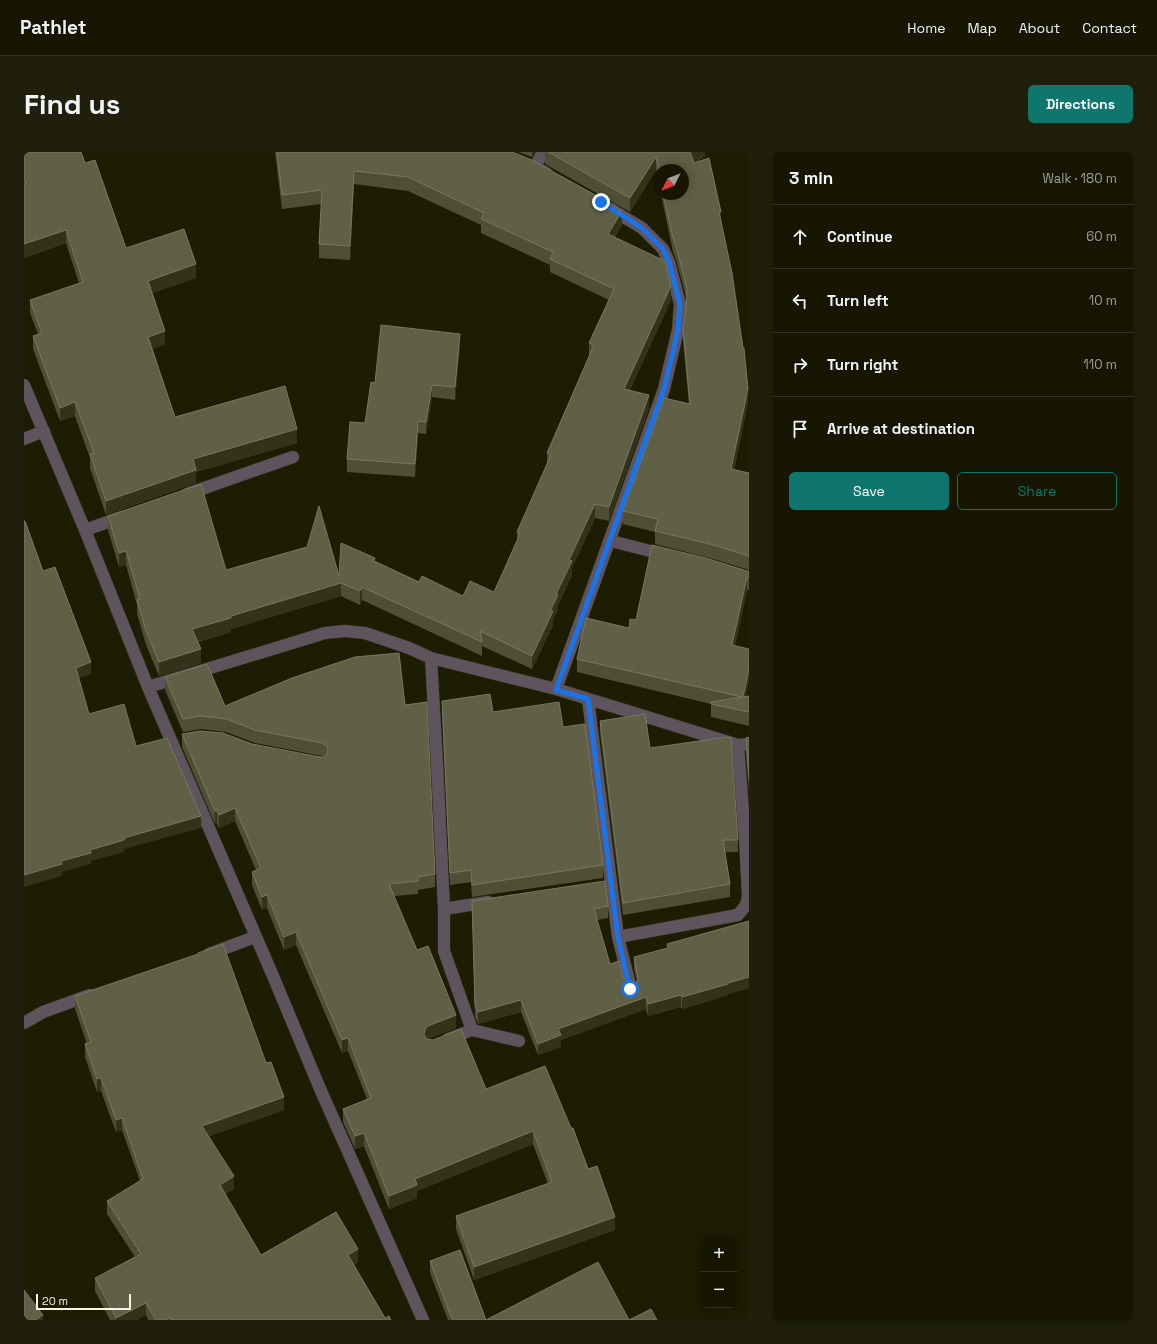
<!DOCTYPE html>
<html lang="en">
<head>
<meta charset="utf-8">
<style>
	body { margin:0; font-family:"Space Grotesk",sans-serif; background:#1f1f0c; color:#f1f3f6 }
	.controls { position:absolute; right:12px; bottom:12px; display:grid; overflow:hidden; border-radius:6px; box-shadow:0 2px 10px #0003 }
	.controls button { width:36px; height:36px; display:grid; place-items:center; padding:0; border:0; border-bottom:1px solid #353524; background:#161602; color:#f1f3f6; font:20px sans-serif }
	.compass { position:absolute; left:629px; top:12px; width:36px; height:36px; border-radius:50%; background:#161602; box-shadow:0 2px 10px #0003; rotate:228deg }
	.scale { position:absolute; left:12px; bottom:10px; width:95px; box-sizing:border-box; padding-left:4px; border:2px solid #f4f5e4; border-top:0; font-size:11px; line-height:14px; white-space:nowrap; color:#f4f5e4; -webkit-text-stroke:3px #1d1d03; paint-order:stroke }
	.stop { position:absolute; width:12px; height:12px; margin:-9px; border:3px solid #1a73e8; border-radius:50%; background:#fff }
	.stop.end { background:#1a73e8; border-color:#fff; box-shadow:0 1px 4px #0008 }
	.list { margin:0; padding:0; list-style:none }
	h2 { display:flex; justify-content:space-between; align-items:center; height:52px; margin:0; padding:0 16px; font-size:17px }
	h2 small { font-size:13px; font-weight:400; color:#9e9f99 }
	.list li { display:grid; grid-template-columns:26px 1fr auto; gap:12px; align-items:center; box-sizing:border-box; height:64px; padding:0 16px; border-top:1px solid #353524 }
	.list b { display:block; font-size:15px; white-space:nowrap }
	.list em { font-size:13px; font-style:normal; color:#9e9f99 }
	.actions { display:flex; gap:8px; padding:12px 16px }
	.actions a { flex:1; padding:9px 0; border:1px solid #0f766e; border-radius:6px; text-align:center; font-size:14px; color:#0f766e }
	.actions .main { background:#0f766e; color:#fff }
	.icon { flex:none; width:22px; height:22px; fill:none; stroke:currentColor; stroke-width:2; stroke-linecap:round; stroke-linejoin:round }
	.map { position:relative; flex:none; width:725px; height:1168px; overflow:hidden; border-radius:6px }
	header { display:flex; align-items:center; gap:24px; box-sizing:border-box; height:56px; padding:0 20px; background:#161602; border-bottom:1px solid #353524 }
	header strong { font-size:19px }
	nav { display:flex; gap:22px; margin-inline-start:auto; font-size:14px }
	.intro { display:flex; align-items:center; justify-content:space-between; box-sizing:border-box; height:96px; padding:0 24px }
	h1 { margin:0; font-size:28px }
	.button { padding:10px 18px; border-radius:6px; background:#0f766e; color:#fff; font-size:14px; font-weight:700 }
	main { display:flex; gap:24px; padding:0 24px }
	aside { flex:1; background:#161602; border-radius:6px; box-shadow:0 2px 10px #0003 }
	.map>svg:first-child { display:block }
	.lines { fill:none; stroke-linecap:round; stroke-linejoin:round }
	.lane-casing { stroke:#37371e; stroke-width:13 }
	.street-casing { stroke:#37371e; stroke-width:13 }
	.lane { stroke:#5f545d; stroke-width:12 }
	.street { stroke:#5f545d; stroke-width:12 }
	.wall { fill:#4e4f34 }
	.shaded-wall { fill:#333319 }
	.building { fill:#606047; stroke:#777860 }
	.route { stroke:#1a73e8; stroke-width:5 }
</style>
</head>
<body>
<header>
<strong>Pathlet</strong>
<nav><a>Home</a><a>Map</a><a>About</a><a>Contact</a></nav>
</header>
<div class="intro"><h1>Find us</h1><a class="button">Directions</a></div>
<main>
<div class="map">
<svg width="725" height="1168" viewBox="0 0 725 1168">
	<rect width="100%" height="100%" fill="#1d1d03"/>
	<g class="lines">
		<g class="lane-casing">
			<path id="lane" d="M0,287l20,-8
				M185,802l46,-17
				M0,871l19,-11 47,-17"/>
		</g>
		<g class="street-casing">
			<path id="street" d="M519,0l-8,15 11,6
				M0,233l61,145 63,157 125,289 48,115 102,229
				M163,342l106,-37
				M61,378l37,-13
				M587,389l55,14
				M407,506l6,105 7,146v42l28,79 -24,9
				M124,535l177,-54 20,-2 20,2 44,15 22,10 125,31 182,56 11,-1
				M532,537l108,-300 14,-59 2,-26 -11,-42 -6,-13 -21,-21 -33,-20
				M564,547l30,238 13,52
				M420,757l44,-7
				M594,785l120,-22 8,-10 2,-8 -3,-59 -7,-93
				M448,878l47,11"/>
		</g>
		<use href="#lane" class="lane"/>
		<use href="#street" class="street"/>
	</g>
	<path class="wall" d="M0,0l61,11 41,85 70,30 -44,15 13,51 -13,5 23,68 122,26 -101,29v11l-90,32 -16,-47v-10l-15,-42 -15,5 -27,-72v-13l5,-2 -8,-21v-13l49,-17 -13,-40 -42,15z
		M251,0h237l110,73 -7,12 56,63 -41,90 19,18 -40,113 -14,-3 -23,50v7l-14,30v4l-5,10v6l-21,44 -50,-23v10l-120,-56 -2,5 -19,-9 -110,33v3l-33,10 3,21 -42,13 -13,-31 -9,-31v-9l-11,-40 -7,2 -11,-37v-14l118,54 113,6 36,-15 44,21 44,14 31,-4 23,-51v-9l30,-67v-12l42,-97v-13l20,-43 -59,-28v-7l-69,-32v-8l-73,-34 -54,-7 -4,76 -31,-2v-14l2,-40 -39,5z
		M494,0h17l-3,5z
		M521,0h160v4l-10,7 26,58 27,182 -14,67 15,3v97l-39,-12 -55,-14v-12l-32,-8v-13l66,-107 -6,-63v-14l2,-10 2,-17 -11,-40 -3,-8 -12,-58h22l-24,-24v16l-3,-16 -26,42 -85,-48z
		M436,194l-5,54 -23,-3 -6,37 -8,-1 -3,44 -68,-5v-13l18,-36 10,-40z
		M723,419h2v19h-2l-12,56 11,51 3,-1v30l-38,-9v-13l-134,-32v-13l52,-31 7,-8z
		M141,525l60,29 180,-1 30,169v13l-17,3v4l-24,2 23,54 39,78 -28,11 58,50 85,39 44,102 -141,50 -18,-51v-13l92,-32 -15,-40 -116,47v7l-28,11 -25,-63 -9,3 -12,-27v-13l24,-10 -19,-48 -6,2 -46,-108 -12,5 -17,-42 -5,2 -10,-25v-13l4,-2 -21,-49 -16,7 -2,-4h-2l-33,-77v-13l70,10 68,13h4l-2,-1 -67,-13 -29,-11 -25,-3 -18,3 -18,-42z
		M418,549l121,26 40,138v13l-131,19 -1,-15 -21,3 -8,-172z
		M576,569l50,27 88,92v12h-13l5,32v13l-107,18 -23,-182z
		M725,585v56l-3,-41v-14z
		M448,749l136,5v12l-11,2 13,44 19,20 4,1 4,-3 -3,-13v-12l33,-9v-4l82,-23v67l-21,6v1l-46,14 -1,-2 -33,9 -2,-7 -85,31v7l-23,8 -17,-43 -43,12 -3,-7z
		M174,801l68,110 18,47 -75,26 25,53 -9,5 36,61 97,7 -4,3 31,53 6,2h-243l-2,-5 -10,5h-26l-15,-29v-13l40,-21 -28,-43v-13l33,-20 -18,-51 -6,2 -15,-41 -4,1 -12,-35v-13h2l-12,-35v-13l123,-41z
		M406,1109l56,59h143h-181l-18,-47z"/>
	<path class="shaded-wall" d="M508,0h3l-3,5z
		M666,0h15v4l-15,10z
		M632,5v13l-26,42v-14z
		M330,19v13l-4,76v-14z
		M598,59v14l-14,23v-14z
		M695,60h2v13z
		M42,78v13l-42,15v-14z
		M172,112v14l-48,16v-13z
		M647,134v14l-47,103v-14z
		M141,179v13l-17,7v-14z
		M436,182v12l-5,54v-13z
		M408,233v12l-6,37v-12z
		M724,237v14l-17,80v-14z
		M625,243v13l-40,113v-14z
		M51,250v14l-15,5v-13z
		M394,269v12l-3,44v-13z
		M273,277v14l-101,29v11l-90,32v-14l87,-42z
		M571,352v14l-23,50v7l-14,30v4l-5,10v6l-21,44v-13l18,-45 19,-51z
		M102,399v14l-7,2v-14z
		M723,425v13l-15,69v-14z
		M317,431v13l-110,33v3l-39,11v-14l39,-13z
		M338,435v13l-2,5v-14z
		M177,497v14l-42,13v-14z
		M67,510v12l-15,5v-11z
		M725,517v13l-6,29v-14z
		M211,656v13l-16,7v-13z
		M191,659h2v13h-2z
		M177,664v12l-77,21v3l-33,9v3l-29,8v4l-38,11v-12l66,-25 34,-12z
		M243,743v13l-5,2v-13z
		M272,780v13l-12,5v-13z
		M725,825v11l-21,6v1l-46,14v-12l46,-14z
		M657,843v12l-33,9v-12z
		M622,845v12l-85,31v7l-23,8v-11l20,-15z
		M497,848v12l-43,12v-12z
		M432,863v13l-28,11 -3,3 -1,-7 1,-6 3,-3z
		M324,886v13l-6,2v-13z
		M77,926v13l-4,1v-13z
		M260,945v13l-82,29v-13z
		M98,966v12l-6,2v-12z
		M509,979v13l-116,47v7l-28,11v-13l26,-17z
		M340,981v13l-9,3v-13z
		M210,1024v13l-14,9v-13z
		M591,1065v13l-141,50v-13z
		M334,1097v13l-10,6v-13z
		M122,1151v12l-10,5h-20v-2z
		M19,1163v5h-7z"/>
	<path class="building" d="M0,0h57l4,11 10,-3 31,88 58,-19 12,35 -48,17 17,50 -17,6 27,80 110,-31 12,43 -104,30 3,11 -90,31 -16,-47 4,-1 -19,-51 -15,6 -27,-72 9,-3 -12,-33 53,-18 -17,-52 -42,14v-60l2,-1 -2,-5z
		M253,0h235l20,8 65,36 25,15 -14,23 57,27 6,25 -47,103 25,6 -40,112 -14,-3 -26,56 3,1 -16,33 2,1 -8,16h3l-21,45 -52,-25 2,11 -120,-55 -2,4 -19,-8 -110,33v2l-39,11 9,20 -42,13 -13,-31 -9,-31 3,-1 -14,-48 -7,2 -11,-37 93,-32 25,86 81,-23 12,-41 20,70 2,-33 34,15 -1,3 45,21 3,-6 41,20 7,-15 24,11 26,-58 -3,-2 34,-77 -4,-2 47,-108 -5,-2 25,-54 -64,-30 3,-7 -72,-33 3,-6 -76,-36 -54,-6 -4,75 -31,-2 3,-54 -40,5z
		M524,0h142l4,11 15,-5 12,54h-2l13,61 11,75h1l4,41 -17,80 18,4v83l-39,-12 -55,-13 3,-12 -35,-8 41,-113 26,6 -7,-77 2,-10 2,-28 -11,-43 -3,-8 -10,-44h20v-24h-24v3l-3,-16 -26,41z
		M357,173l79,9 -5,53 -23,-2 -6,37 -8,-1 -3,43 -68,-5 3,-37 15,1 6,-41 4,1z
		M0,369h1l18,50 12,-4 36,95 -15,6 13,46 35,-10 12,42 31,-8 34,78 -77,22v2l-34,10 1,3 -30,8 1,3 -38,11z
		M628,393l54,13 41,13h2v6h-2l-15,68 17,4v20l-6,28 6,-1v16l-38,-8v-2l31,-5 -165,-38 9,-41 43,10 1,-9 6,1z
		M375,501l6,52 22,-3 8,172 -17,3v4l-29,3 28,66 11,-4 28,69 -28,11 -3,3 -1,6 3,4 6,1 28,-11 25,60 59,-23 26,62h2l15,41 9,-3 18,51 -141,50 -18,-51 96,-34 -19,-51 -118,48 2,6 -28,11 -25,-63 -9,3 -12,-27 28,-11 -23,-60 -6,2 -46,-108 -12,5 -17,-42 -5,2 -10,-25 9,-4 -26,-60 -16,7 -2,-4h-2l-33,-77 18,-3 23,2 29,11 68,13h4l3,-2 1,-8 -6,-4 -67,-13 -29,-11 -25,-3 -18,3 -18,-42 42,-13 18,42 67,-28 63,-21z
		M466,542l3,18 66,-10 4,25 22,-3 18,141 -131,20 -1,-15 -21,3 -8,-172z
		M621,562l5,34 77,-11 4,1 7,102h-15l7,44 -107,19 -23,-182z
		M725,585v42l-3,-41z
		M581,729l3,25 -14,3 16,55 9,-3 5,18 5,5 4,1 3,-2 2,-4 -4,-22 34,-9 -1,-4 82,-23v56l-21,6v1l-46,13 -1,-2 -33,9 -2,-7 -88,32 3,6 -23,9 -17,-44 -43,12 -3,-7 -3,-104z
		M199,792l43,119 5,-1 13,35 -82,29 32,50 -14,9 41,70 75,-43 22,37 -10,6 37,63 4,-2 2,4h-220l-1,-3 -5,3h-9l-10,-17 -30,15 -21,-40 46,-24 -34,-53 36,-22 -21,-61 -6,2 -15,-42 -4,1 -12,-35 6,-2 -16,-46 123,-42v-1z
		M436,1098l26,70 112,-58 31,58h-176l-3,-6 -20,-53z
		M0,1138l19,25 -7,5h-12z
		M627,1157l6,11h-28z"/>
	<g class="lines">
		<path class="route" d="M577,50l41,26 21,21 6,13 11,42 -2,26 -14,59 -108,301 32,9 30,239 12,51"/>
	</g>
</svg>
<div class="controls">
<button>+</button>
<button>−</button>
</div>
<svg class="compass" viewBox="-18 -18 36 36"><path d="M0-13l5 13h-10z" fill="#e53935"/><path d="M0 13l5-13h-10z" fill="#9e9f99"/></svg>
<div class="scale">20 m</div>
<div class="stop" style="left:606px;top:837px"></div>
<div class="stop end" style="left:577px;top:50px"></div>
</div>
<aside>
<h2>3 min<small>Walk · 180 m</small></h2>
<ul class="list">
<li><svg class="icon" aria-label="ahead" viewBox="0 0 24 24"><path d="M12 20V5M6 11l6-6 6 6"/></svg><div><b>Continue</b></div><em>60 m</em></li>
<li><svg class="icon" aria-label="left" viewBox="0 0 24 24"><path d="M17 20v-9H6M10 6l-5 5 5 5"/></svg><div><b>Turn left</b></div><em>10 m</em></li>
<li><svg class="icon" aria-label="right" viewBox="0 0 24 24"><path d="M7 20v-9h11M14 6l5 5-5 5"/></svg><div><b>Turn right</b></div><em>110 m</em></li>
<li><svg class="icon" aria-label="arrive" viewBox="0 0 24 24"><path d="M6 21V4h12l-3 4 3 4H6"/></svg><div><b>Arrive at destination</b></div></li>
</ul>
<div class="actions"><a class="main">Save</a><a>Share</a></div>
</aside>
</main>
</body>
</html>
